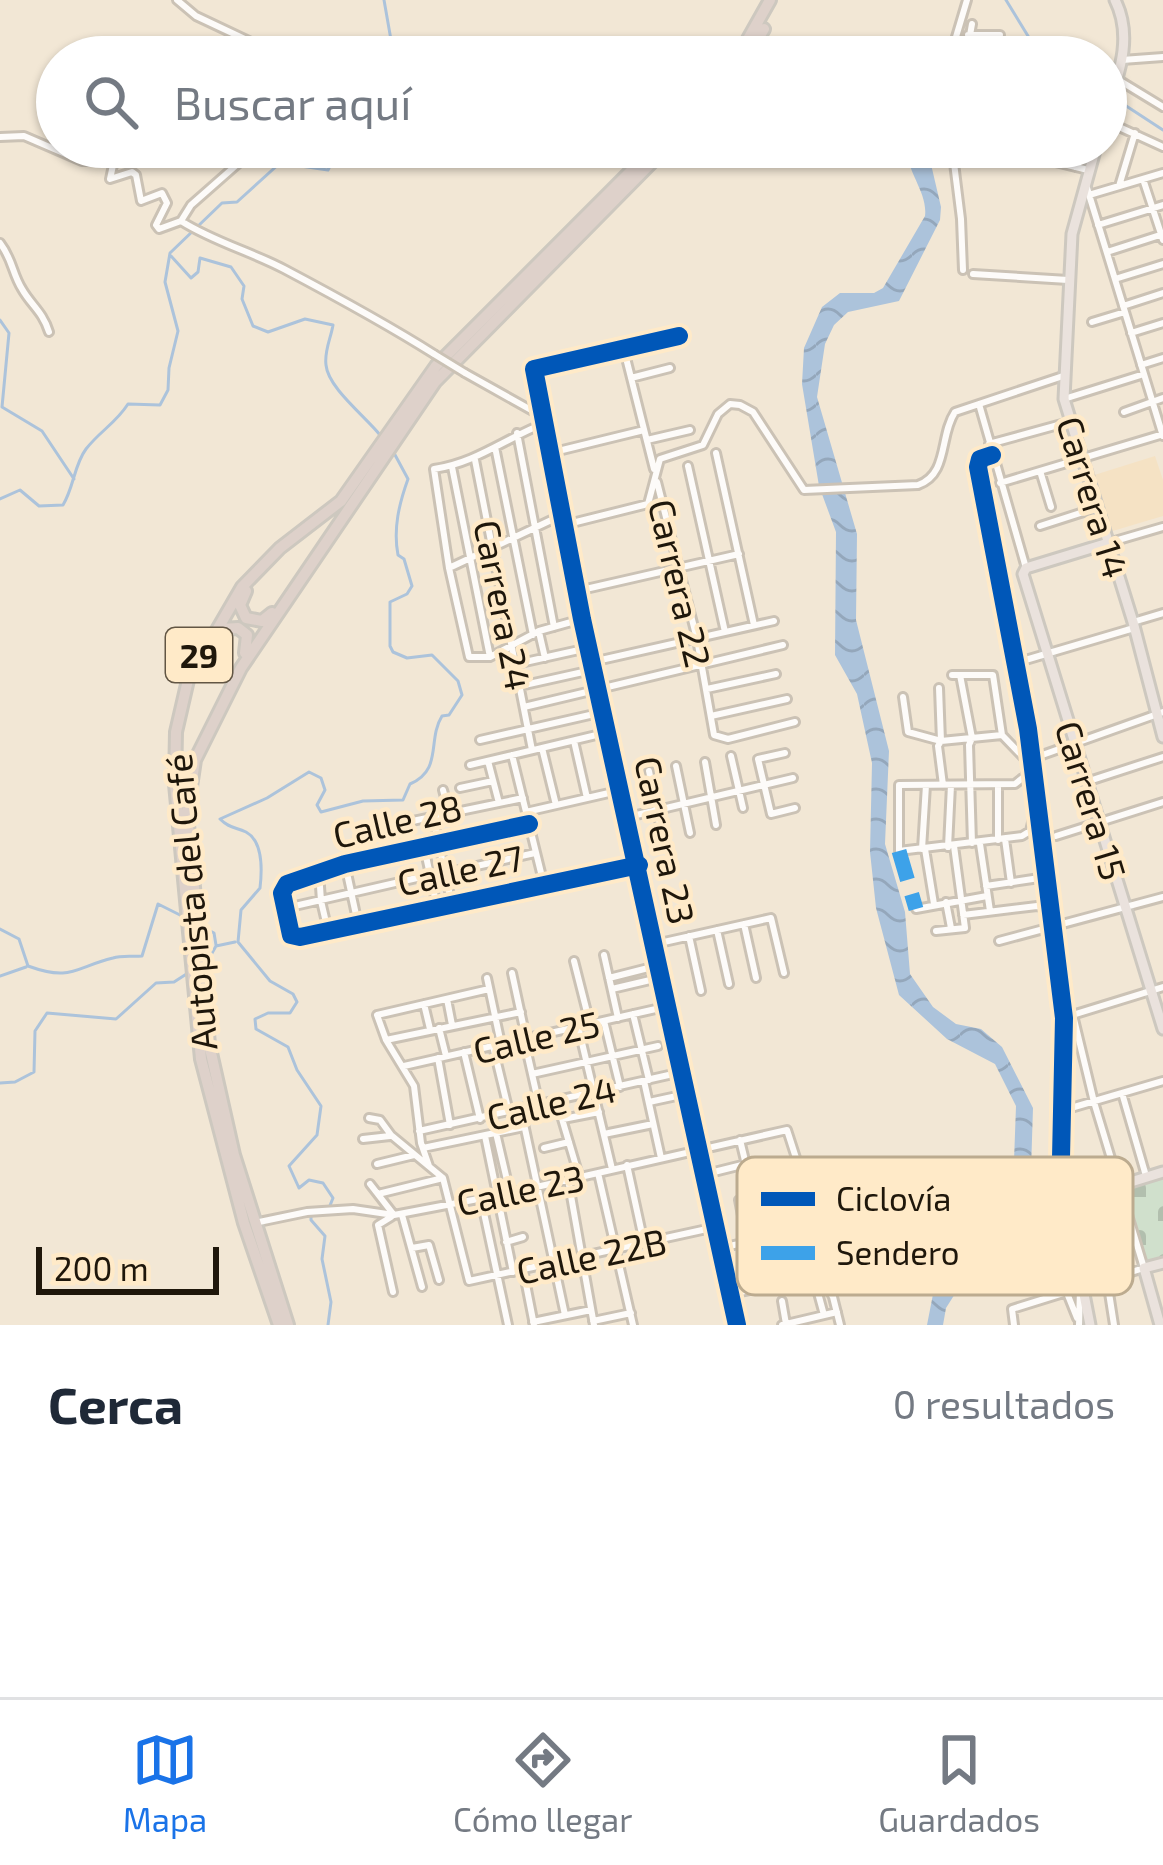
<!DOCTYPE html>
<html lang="es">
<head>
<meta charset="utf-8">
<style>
	body { margin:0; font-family:"Exo 2",sans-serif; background:#f2f2f3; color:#1f2937 }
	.scale { position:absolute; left:36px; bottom:30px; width:183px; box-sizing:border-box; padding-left:12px; border:6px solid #1f170b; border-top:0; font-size:33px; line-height:42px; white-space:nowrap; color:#1f170b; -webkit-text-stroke:9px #ffeac8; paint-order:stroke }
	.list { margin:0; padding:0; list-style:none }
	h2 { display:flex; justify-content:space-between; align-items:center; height:156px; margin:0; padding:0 48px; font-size:51px }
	h2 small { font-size:39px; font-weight:400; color:#747a83 }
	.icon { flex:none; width:66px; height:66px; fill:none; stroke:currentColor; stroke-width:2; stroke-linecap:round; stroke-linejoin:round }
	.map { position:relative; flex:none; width:1163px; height:1325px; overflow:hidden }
	.search { position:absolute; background:#fff; box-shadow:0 3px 9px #0004; left:36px; right:36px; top:36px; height:132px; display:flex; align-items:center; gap:30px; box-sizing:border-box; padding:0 42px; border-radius:66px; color:#747a83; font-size:45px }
	.sheet { height:372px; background:#fff }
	nav { display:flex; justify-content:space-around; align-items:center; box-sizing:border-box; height:168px; border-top:3px solid #e0e1e3; background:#fff; font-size:33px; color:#747a83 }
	nav a { display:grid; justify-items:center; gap:6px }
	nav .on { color:#1a73e8 }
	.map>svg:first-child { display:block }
	.built { fill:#f5e2c4 }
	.cemetery { fill:url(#cemetery-stones) }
	.water { fill:url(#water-waves) }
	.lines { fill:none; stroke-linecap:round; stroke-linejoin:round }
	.stream { stroke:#acc3db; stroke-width:3 }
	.minor-casing { stroke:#cbc2b5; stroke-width:12 }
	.major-casing { stroke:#cdc8bf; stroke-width:15 }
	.highway-casing { stroke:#cdc8bf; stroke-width:16 }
	.minor { stroke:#fdfbf9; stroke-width:6 }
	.major { stroke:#eae2dd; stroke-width:9 }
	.highway { stroke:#ded1ca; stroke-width:10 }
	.minor-bridge-casing { stroke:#cbc2b5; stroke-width:12; stroke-linecap:butt }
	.minor-bridge { stroke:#fdfbf9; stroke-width:6 }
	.quiet { stroke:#3da2e9; stroke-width:15; stroke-dasharray:30 15; stroke-linecap:butt }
	.cycleway-casing { stroke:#ffeac8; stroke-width:26 }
	.cycleway { stroke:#0057b8; stroke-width:18 }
	.labels { text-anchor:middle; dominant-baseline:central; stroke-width:9; stroke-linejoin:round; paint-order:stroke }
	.shield { fill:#ffeac8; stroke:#625644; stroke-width:3 }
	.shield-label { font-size:33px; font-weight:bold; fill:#1f170b }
	.street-label { font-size:36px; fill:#1f170b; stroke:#ffeac8 }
	.key { fill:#ffeac8; stroke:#bcab8f; stroke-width:3 }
	.key-label { font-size:33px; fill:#1f170b }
</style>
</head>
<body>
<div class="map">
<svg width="1163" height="1325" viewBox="0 0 1163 1325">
	<defs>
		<pattern id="cemetery-stones" width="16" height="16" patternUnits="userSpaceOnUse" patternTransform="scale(3)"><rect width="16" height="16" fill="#d0e0cc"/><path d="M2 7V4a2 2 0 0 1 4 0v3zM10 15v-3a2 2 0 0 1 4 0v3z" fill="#b2bfae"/></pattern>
		<pattern id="water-waves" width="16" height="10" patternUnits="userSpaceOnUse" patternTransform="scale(3)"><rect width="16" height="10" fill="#acc3db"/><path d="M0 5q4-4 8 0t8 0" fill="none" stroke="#94a7bb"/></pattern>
	</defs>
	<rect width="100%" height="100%" fill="#f2e7d5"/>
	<path class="built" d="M1155,456l8,24v36l-57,17 -18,-56z"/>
	<path class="cemetery" d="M1163,1178v81l-15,5 -26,-72z"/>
	<path class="water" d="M907,147h20l14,60 -1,13 -41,81 -51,11 -14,13 -9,19 -8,53 40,137 -1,86 33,131 -4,93 20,68 5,62 23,33 23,17 25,5 21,18 31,61 -2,62 -31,34 -4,25 -50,79 -3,17h-16l8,-41 35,-40 17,-45 27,-38 2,-55 -21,-42 -48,-25 -48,-44 -23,-87 -6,-56 2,-89 -15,-69 -22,-39 1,-123 -17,-46 -17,-102 2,-36 18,-41 18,-14h34l9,-5 42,-72c3,-24 -19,-44 -18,-69z"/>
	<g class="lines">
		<path class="stream" d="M384,0l10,57
			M1006,0l33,54 10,2 25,-12 9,13
			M1114,98l49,32
			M171,256l20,22 7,-6 2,-14 31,9 13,19 -2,13 11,27 15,6 37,-13 28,6c-2,13 -9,26 -7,40 2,23 40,52 54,70
			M0,320l9,13 -7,74 40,24 32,48
			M0,499l20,-9 19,16 24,-1c11,-18 11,-40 23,-56 14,-18 30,-26 42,-45l32,1 8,-15 1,-22 9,-37 -13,-49 5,-29 52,-50 15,-1 43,-39 48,7 11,-23
			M201,926l13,7 2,12
			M0,929l19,10 9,27c44,16 47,1 85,-8 9,-3 20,-1 29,-2l16,-52 24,12
			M207,962l9,-16 19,-4
			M0,976l26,-9
			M0,1083l15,-1 19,-10 1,-41 12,-18 69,6 40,-36 18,-1 14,-9
			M329,1208l4,-10 -10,-15 -14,-3 -10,8 -10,-22 28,-31 4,-29 -24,-36 -9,-23 -32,-18 -1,-10 13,-6h22l7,-11 -4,-8 -23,-13 -32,-39 3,-32 19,-22c2,-17 4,-46 -14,-56 -11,-5 -17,-4 -26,-13l47,-21 42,-26 12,6 4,12 -8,15 4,7 42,-11 40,-1 7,-16c33,-14 17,-44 32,-68l7,-1 13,-20 -4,-14 -26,-26 -25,3 -14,-6 -3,-6v-44l17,-8 5,-8 -8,-27 -6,-4c-5,-26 1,-51 10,-76l-14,-26
			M311,1215v5l14,16 -3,23 9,43 -3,23"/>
		<g class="minor-casing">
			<path id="minor" d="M177,0l19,16 87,41
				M968,35h32
				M950,57l17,-57
				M966,57l6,-33
				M1122,60l41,-3
				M1117,79l46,28
				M1106,121l57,26
				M0,137l24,-1 58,25h6l12,-14
				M110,147l5,9 -5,23 22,-7 4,3 5,26 21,-8 5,10 -11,22 3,4 22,-8
				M257,147l-66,58 -10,16c33,21 69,30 103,48 51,27 101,54 150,85
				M952,147l9,72 2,51
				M994,147l94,23
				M1045,160l3,-13
				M1075,167l5,-20
				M1143,179l20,61
				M1119,186l16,-53
				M1087,188l76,248
				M1089,195l74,-22
				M1098,225l65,-20
				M0,243c13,17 12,30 22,46 9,16 21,23 27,43
				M1107,252l53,-17
				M973,274l95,6
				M1115,279l48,-15
				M1123,306l40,-13
				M1092,322l33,-10
				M1131,333l32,-10
				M679,336l-145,33 48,250 155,706
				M624,350l30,119
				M1141,365l22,-7
				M465,373l75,42
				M631,378l39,-10
				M1064,399l80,-25
				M979,404l47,164
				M1124,412l39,-14
				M545,423c-39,15 -69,40 -111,46l15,99 20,89h21l49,-26 43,-12
				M517,433l37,194
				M647,440l43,-10
				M989,444l80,-22
				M495,447l38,188
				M550,453l94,-23
				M716,453l38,172
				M992,455l-12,4 -2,8 50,262 25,200 11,89 -3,140 5,44
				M475,460l57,290
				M688,466l37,166
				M452,467l38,190
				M1040,471l11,36
				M657,482l40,157 17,96 14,4 67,-17
				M1000,483l163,-49
				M564,525l84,-21 12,-45 43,-14 15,-31 12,-10 10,1 13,7 51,78 114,-5c31,-11 21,-49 37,-73l108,-36
				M1040,526l56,-18
				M1108,543l55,-16
				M449,568l113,-53
				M577,591l162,-37
				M1133,622l30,-9
				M539,632l6,26
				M1022,661l112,-33
				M592,662l182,-41
				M516,664l72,-16
				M952,675h41l9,60
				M960,675l12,63 -3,7 3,98
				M520,686l72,-16
				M939,688l2,53 -3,5 5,39
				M707,689l69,-15
				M903,697l5,35 33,9 61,-6 28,29 -5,12 -10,8 -116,1v66l123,-15 8,-5 5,-21
				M524,707l259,-62
				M711,716l76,-17
				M480,740l123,-28
				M574,741l13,57
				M542,748l14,57
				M785,753l-27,6 13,55 24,-6
				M512,755l32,130
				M731,756l12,52
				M1031,759l132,-47
				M488,761l11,42
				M705,762l11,63
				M470,765l139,-33
				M676,766l14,67
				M649,771l12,59
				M1086,782l77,-25
				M998,785v55
				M460,788l33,-7
				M443,790l6,23
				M526,812l96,-22
				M433,817l19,88
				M628,817l165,-39
				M398,824l125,-26
				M529,824l-184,40 -58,20 -5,9 9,42 9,2 339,-72
				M1056,836l107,-34
				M1005,839l6,44
				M980,844l10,67
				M424,847l13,60
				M948,847l3,-62
				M922,849l4,-64
				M925,849l9,55
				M345,864l13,60
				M319,872l2,29 7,30
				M445,873l90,-20
				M986,886l60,-9
				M946,902l5,26
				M286,908l144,-33
				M916,909l71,-13
				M963,915l74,-9 5,1 8,11
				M744,924l12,54
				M717,930l12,54
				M936,931l29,-3 -11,-82
				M689,936l12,55
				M999,941l164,-44
				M655,944l116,-26 13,55
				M604,955l14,63
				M574,961l16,63
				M512,973l14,65
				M487,978l14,66
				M609,978l51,-13
				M612,989l51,-12
				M447,999l5,26
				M424,1004l6,25
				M633,1014l16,66
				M1069,1016l94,-29
				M604,1021l16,66
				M578,1026l34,143
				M439,1028l7,28
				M524,1039l15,66
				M386,1040l135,-28
				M493,1046l16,66
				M464,1052l16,67
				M438,1058l12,67
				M404,1066l265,-60
				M532,1074l126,-28
				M644,1081l17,77
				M1122,1093l24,83
				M557,1102l22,74
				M649,1102l37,-8
				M521,1110l44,205
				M1064,1110l99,-29
				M369,1118l11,2 11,15 52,43 26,103 247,-54
				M563,1119l36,-7
				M419,1131l263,-59
				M496,1133l14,60
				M604,1134l49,-10
				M485,1136l28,136
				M363,1139l27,-3
				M423,1148l101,-21
				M544,1148l25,-6
				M377,1164l37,-9
				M627,1165l17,78
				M429,1166l-8,-23 -7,-57 -28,-46 -9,-25 112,-26
				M598,1173l35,152
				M706,1174l40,-10
				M568,1179l26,146
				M370,1184l24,31
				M378,1194l65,-16
				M481,1199l27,126
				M402,1215l20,72
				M1088,1216l19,64 7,45
				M391,1217l-13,8 15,67
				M254,1223l53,-11 46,-3 41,6 116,-22 277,-63 10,31 -49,12 -8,-33
				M743,1225l49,-12
				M506,1242l17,-5
				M747,1242l-8,-42 48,-12 11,43
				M412,1248l17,-3 10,35
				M720,1248l88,-19
				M523,1269l11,56
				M818,1293l6,22
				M1067,1293l10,25
				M731,1294l90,-19 12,22 7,28
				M782,1301l4,23
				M593,1321l38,-8
				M533,1322l58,-12
				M782,1325l55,-13
				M1014,1325l-2,-16 132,-41 -50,-166 -21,-87
				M1079,1325l1,-36"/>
		</g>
		<g class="major-casing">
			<path id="major" d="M1106,114c12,-38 28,-76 9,-114
				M1096,147l-24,87 -8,165 69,223 30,115
				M1108,543l-82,25 -3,6 140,455
				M1090,1325l-24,-123 97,-30
				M1160,1325l-16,-57 19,-5"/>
		</g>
		<g class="highway-casing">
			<path id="highway" d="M738,57l32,-57
				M747,57l17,-28
				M246,591l-6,14 6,13 16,3 10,-8
				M214,638l8,-9 16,-1 9,7 -2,18
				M279,1325l-35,-102 -43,-164 -26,-275 1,-52 12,-52 54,-93 38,-39 61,-47 95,-135 219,-219
				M288,1325l-54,-170 -25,-111 -22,-230 8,-54 46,-92 194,-286 232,-235"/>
		</g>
		<use href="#minor" class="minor"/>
		<use href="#major" class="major"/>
		<use href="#highway" class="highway"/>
		<g class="minor-bridge-casing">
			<path id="minor-bridge" d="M434,354l31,19"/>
		</g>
		<use href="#minor-bridge" class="minor-bridge"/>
		<path class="quiet" d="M899,851l17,58"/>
		<g class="cycleway-casing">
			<path id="cycleway" d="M679,336l-145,33 48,250 155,706
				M992,455l-12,4 -2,8 50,262 25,200 11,89 -3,140 5,44
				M529,824l-184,40 -58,20 -5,9 9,42 9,2 339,-72"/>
		</g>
		<use href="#cycleway" class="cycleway"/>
	</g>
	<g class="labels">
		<rect class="shield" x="166" y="628" width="66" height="54" rx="9"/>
		<g class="shield-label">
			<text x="199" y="655">29</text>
		</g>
		<g class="street-label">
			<text transform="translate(1094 497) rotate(73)">Carrera 14</text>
			<text transform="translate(681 583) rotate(77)">Carrera 22</text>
			<text transform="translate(504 605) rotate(79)">Carrera 24</text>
			<text transform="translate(1092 800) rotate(73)">Carrera 15</text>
			<text transform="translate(397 820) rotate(-13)">Calle 28</text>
			<text transform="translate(666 840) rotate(78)">Carrera 23</text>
			<text transform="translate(460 869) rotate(-12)">Calle 27</text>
			<text transform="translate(190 902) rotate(-95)">Autopista del Café</text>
			<text transform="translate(536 1036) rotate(-13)">Calle 25</text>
			<text transform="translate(551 1102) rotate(-13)">Calle 24</text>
			<text transform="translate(520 1189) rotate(-12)">Calle 23</text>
			<text transform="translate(591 1255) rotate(-12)">Calle 22B</text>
		</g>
	</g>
	<rect x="737" y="1157" width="396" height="138" rx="18" class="key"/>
	<rect x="761" y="1192" width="54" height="14" fill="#0057b8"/>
	<rect x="761" y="1246" width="54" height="14" fill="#3da2e9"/>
	<g class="key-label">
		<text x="836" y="1211">Ciclovía</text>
		<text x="836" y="1265">Sendero</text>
	</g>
</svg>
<div class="scale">200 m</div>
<div class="search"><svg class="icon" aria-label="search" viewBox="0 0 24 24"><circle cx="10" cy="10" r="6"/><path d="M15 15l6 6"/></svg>Buscar aquí</div>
</div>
<section class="sheet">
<h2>Cerca<small>0 resultados</small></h2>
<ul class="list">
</ul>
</section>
<nav>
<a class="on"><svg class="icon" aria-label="map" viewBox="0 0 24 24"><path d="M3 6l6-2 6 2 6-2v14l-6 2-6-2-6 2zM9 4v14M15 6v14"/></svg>Mapa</a>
<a><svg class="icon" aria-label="directions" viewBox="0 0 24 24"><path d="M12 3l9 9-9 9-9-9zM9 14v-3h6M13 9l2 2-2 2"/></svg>Cómo llegar</a>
<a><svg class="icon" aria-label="saved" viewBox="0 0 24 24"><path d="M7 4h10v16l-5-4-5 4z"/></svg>Guardados</a>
</nav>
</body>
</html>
